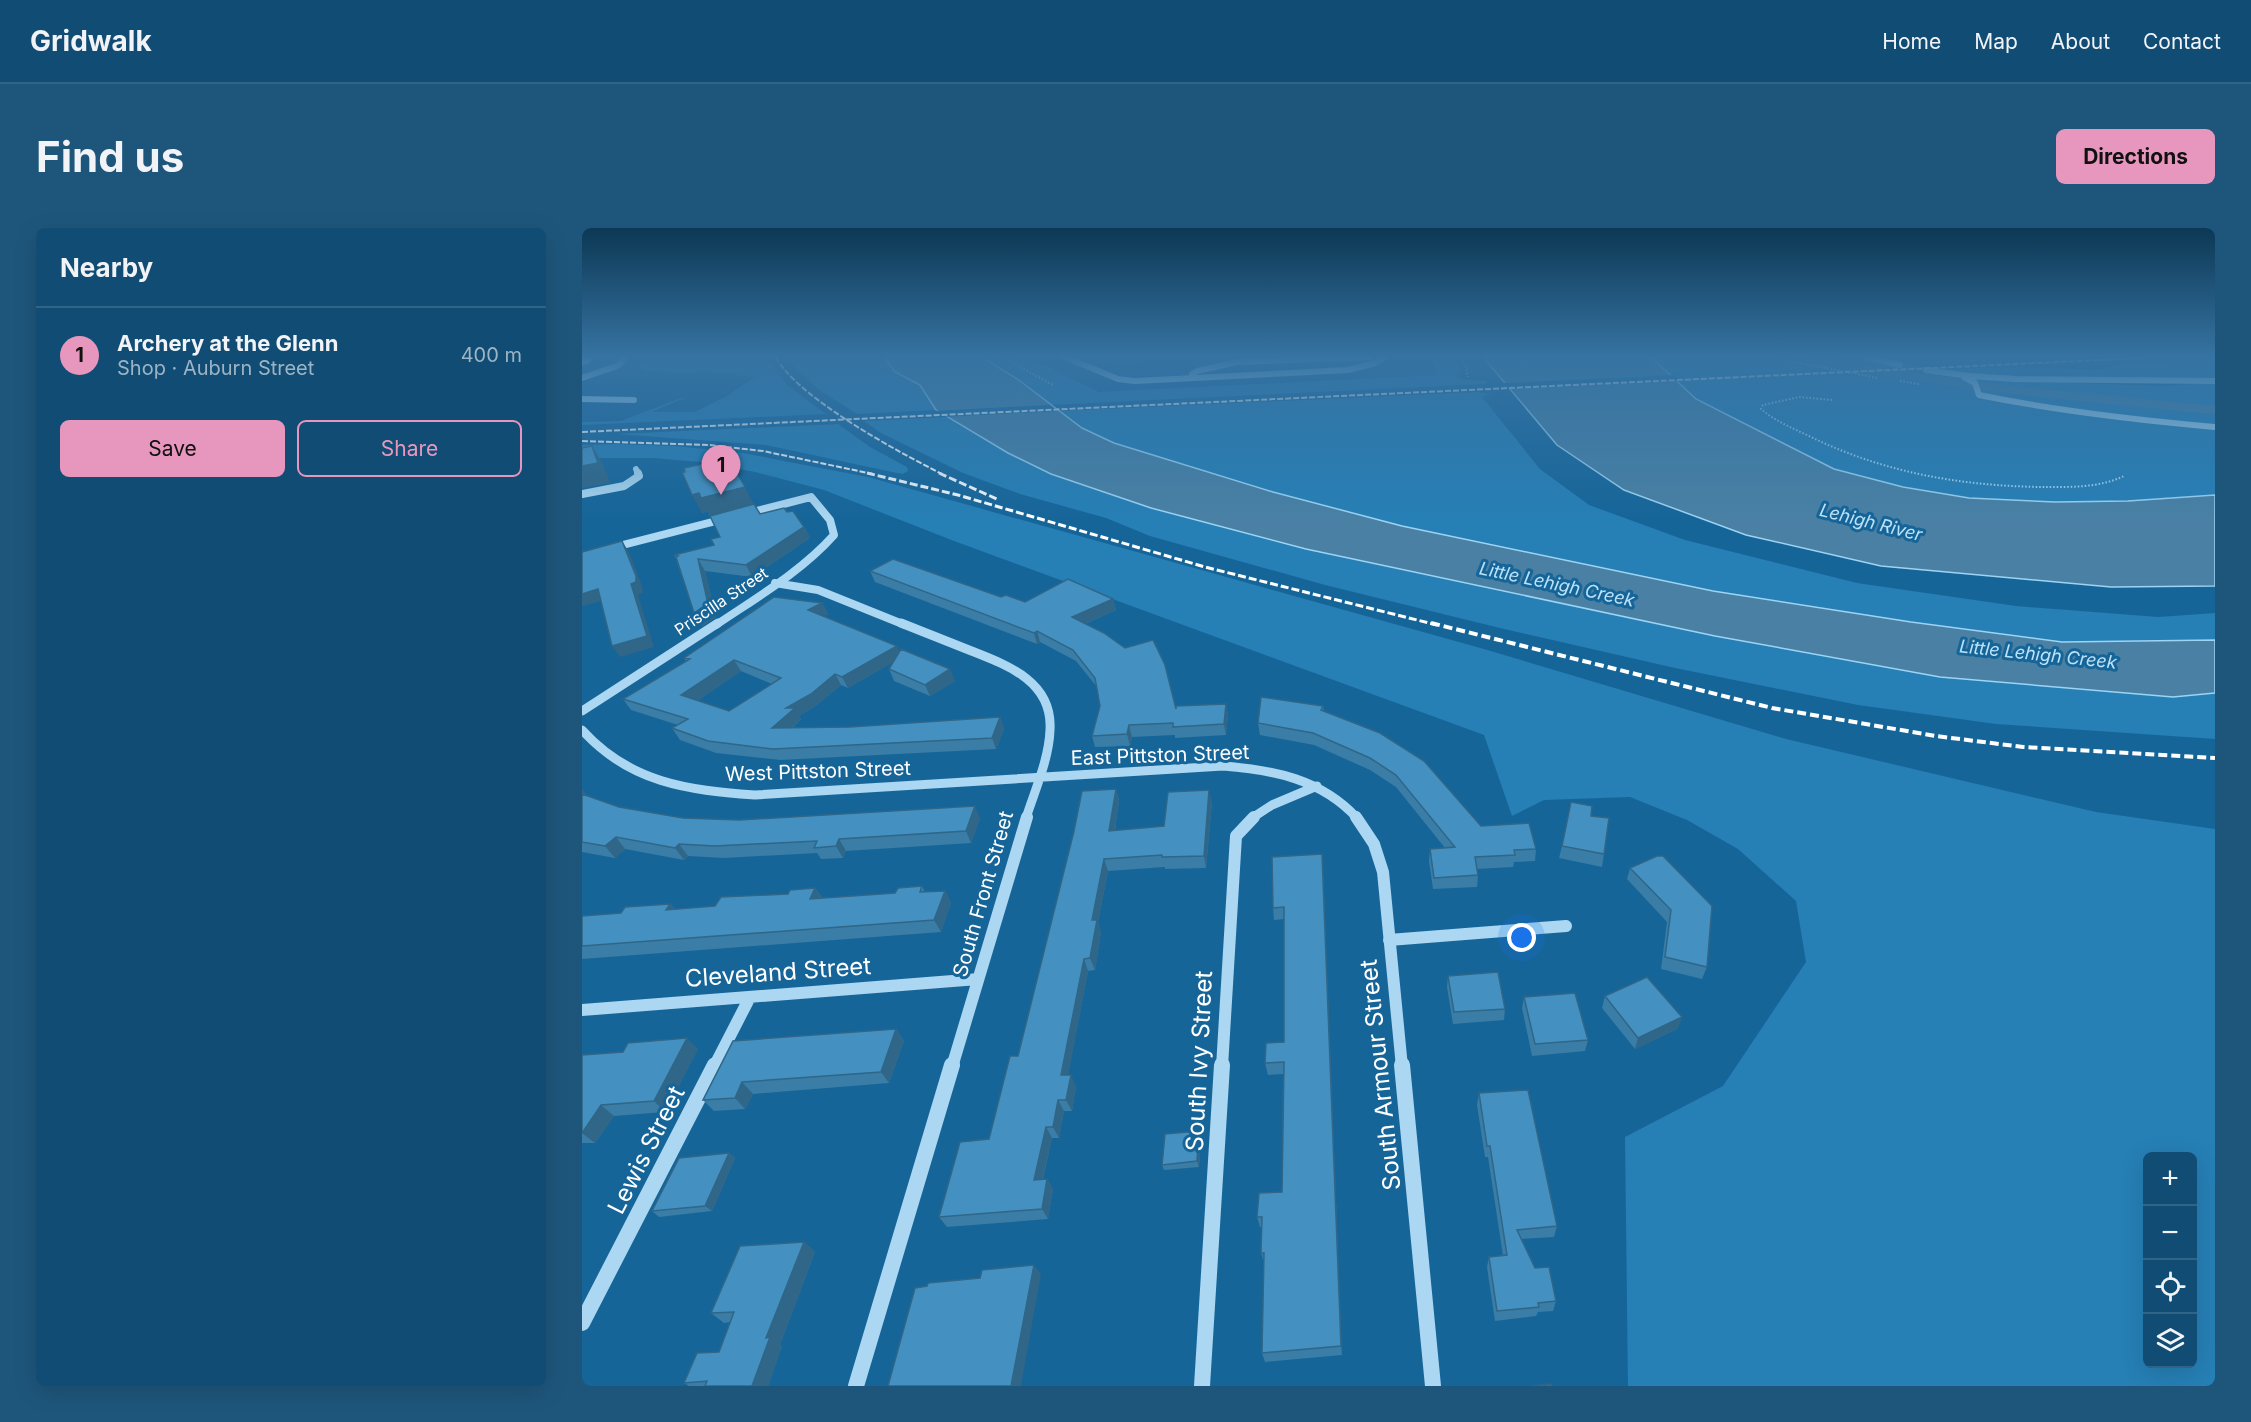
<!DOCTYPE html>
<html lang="en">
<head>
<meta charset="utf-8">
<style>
	body { margin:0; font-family:Inter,sans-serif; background:#1e567b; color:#f1f3f6 }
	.controls { position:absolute; right:18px; bottom:18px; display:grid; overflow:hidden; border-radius:9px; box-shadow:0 6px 24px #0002 }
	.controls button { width:54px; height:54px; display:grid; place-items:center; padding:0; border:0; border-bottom:2px solid #306385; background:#104c73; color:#f1f3f6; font:30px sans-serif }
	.you { position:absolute; left:940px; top:710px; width:21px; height:21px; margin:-15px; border:4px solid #fff; border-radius:50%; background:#1a73e8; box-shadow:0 0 0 9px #1a73e833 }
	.badge { display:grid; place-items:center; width:39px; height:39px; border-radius:50%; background:#e797bd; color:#111; font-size:20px; font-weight:700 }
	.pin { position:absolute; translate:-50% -50px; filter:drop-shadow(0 2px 3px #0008) }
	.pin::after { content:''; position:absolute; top:32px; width:21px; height:18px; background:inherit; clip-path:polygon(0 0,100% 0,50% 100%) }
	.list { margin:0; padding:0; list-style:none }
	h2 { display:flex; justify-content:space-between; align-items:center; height:78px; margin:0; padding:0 24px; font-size:26px }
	h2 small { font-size:20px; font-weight:400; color:#9cb4c4 }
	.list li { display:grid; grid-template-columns:39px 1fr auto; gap:18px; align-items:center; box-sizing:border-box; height:96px; padding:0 24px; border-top:2px solid #306385 }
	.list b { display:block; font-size:22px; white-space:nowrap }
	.list p { margin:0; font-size:20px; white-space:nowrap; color:#9cb4c4 }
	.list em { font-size:20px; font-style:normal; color:#9cb4c4 }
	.actions { display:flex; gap:12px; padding:18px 24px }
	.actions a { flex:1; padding:14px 0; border:2px solid #e797bd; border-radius:9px; text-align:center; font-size:21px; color:#e797bd }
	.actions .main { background:#e797bd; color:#111 }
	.icon { flex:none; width:33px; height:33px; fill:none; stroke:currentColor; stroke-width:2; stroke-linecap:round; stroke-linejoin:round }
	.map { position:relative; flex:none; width:1633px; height:1158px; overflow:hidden; border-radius:9px }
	header { display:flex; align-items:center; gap:36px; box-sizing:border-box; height:84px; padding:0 30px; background:#104c73; border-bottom:2px solid #306385 }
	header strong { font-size:28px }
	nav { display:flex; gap:33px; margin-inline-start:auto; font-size:21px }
	.intro { display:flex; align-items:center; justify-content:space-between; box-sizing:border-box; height:144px; padding:0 36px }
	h1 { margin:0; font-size:42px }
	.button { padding:15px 27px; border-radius:9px; background:#e797bd; color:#111; font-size:21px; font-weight:700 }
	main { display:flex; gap:36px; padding:0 36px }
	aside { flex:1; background:#104c73; border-radius:9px; box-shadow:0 6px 24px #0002 }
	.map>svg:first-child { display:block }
	.green { fill:#267fb5; fill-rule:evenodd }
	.water { fill:#4980a4; stroke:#9dd4f4; stroke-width:1.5 }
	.pier { fill:#166599 }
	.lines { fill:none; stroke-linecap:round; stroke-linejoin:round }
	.canal { fill:#4980a4; fill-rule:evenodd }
	.minor-tunnel { stroke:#397ca8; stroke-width:6; stroke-dasharray:6 3; stroke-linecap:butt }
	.path { stroke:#abd7f2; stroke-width:2; stroke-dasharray:1.5 2; stroke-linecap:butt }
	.minor-far4 { stroke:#abd7f2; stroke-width:6 }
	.minor-far3 { stroke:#abd7f2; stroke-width:8 }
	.minor-far2 { stroke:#abd7f2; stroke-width:9 }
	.minor-far1 { stroke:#abd7f2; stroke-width:12 }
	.minor { stroke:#abd7f2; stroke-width:16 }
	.major { stroke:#f5fbff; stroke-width:15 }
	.rail-far2 { stroke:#fff; stroke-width:2; stroke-dasharray:6 2; stroke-linecap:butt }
	.rail-far1 { stroke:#fff; stroke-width:3; stroke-dasharray:8 3; stroke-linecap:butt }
	.rail { stroke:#fff; stroke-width:4; stroke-dasharray:9 4; stroke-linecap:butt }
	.wall { fill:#3a7da6; fill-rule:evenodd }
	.shaded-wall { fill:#306687 }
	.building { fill:#4491c1; stroke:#306687; stroke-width:1.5; fill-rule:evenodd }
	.labels { text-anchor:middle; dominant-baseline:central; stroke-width:6; stroke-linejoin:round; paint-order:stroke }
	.far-street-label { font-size:16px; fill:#fff; stroke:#166599 }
	.far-water-label { font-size:18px; font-style:italic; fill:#bbe2f8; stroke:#166599 }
	.street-label { font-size:20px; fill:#fff; stroke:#166599 }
	.near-street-label { font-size:24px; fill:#fff; stroke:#166599 }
</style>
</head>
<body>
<header>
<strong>Gridwalk</strong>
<nav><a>Home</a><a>Map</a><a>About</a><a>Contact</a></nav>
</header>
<div class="intro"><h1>Find us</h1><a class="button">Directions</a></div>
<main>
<aside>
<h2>Nearby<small></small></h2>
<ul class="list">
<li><span class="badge">1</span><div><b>Archery at the Glenn</b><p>Shop · Auburn Street</p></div><em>400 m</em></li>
</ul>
<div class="actions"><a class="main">Save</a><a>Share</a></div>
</aside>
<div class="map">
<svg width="1633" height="1158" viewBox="0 0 1633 1158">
	<rect width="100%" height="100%" fill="#166599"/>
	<path class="green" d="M59,129h124l22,28 39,29 -244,11v-3l39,-1 60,-23h4l-34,14h44l32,-16 28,-19 -53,-6 -17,3 -42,-4 -4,-3 4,-9z
		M203,129h99l11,15 25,13 16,25 -79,4 -39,-25z
		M400,129h45l72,35 339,-17 -7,-18h25l5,13 -5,6 6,3 27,2 -4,3 -436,21 -29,-24z
		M1069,129h223l22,5 159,-5 -145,7 25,6 61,-3 102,3 34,-8 83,-4v21h-240l185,7 55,-3v112l-87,6 -73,1 -86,-4 -66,-11 -69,-18 -138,-70z
		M896,164l13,2 -9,3 58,72 49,36 96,35 172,43 159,23 142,11 57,-4v27l-153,2 -151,-20 -198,-31 -311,-65 -129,-34 -159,-49 -32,-15 -24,-17z
		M364,189l62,36 43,20 100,35 155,41 409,87 458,61 42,-4v46l-219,-15 -138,-19 -183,-37 -171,-39 -179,-44 -175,-49 -44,-18 -86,-24 -57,-21 -82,-40 -17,-12z
		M256,196l32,23 37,20 1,4 -5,3 -6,-1 -131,-28 -150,-11z
		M33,216l60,2 68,7 125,24 616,172 302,90 310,73 119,17v557h-587l-3,-249 98,-51 83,-124 -10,-61 -58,-52 -51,-29 -57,-23 -86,3 -32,16 -28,-81 -530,-194 -130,-51 -69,-18 -55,-10 -46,-4h-72v-13zM1566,928h44v208h-44z"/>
	<path class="water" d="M302,129h98l38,24 62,47 32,15 159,49 129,34 311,65 198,31 151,20 153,-2v53l-42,4 -233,-20 -225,-41 -409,-87 -155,-41 -100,-34 -43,-21 -72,-43 -16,-25 -25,-13z
		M901,129h168l45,42 138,70 69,18 66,11 86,4 73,-1 87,-6v91l-104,1 -230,-21 -135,-31 -122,-45 -67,-45z"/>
	<path class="pier" d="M1093,147l6,6 -174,8 -4,-6z
		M467,177l9,6 -117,6 -9,-6z"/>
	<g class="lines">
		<path class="canal" d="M1217,129h22l86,15 102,14 206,20v8c-138,-12 -274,-26 -410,-53z"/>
		<path class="minor-tunnel" d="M1318,137l26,5"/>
		<path class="path" d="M171,129l9,1
			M420,129l51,28
			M878,129l6,10 2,10
			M1187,129l109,21
			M1318,153l19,3
			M1250,172l-33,-3 -36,8 -2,4c15,13 34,20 52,29 73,35 149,48 230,49 27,0 56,1 81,-11"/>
		<path class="minor-far4" d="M483,129l53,22 17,2 213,-11 27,-7 10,-6
			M1283,129l35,8
			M1344,142l44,6 45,3 200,2
			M1382,149l11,6 4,12c78,16 157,25 236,32
			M0,150l35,-12 8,-7 -2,-2
			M610,150v-4l5,-3 40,-9 134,-5
			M0,171l52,1
			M54,241l2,5"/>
		<path class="minor-far3" d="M0,266l42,-8 15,-10 -1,-3
			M29,320l113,-29
			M193,355l43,7 87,35
			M134,397c40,-27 86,-54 118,-90l-4,-15 -19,-23 -66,17"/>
		<path class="minor-far2" d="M319,395c23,9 45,18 68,27 38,15 84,31 81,80 -1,29 -15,60 -24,88
			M0,483l136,-88
			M0,502c48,53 105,60 173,65l468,-29c51,4 98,13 134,52
			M670,590l20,-13 45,-19"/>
		<path class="minor-far1" d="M774,589l18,27 9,28 19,195
			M807,712l177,-14
			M0,782l396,-31
			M132,839l36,-70
			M370,839l75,-250
			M640,839l14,-231 18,-19"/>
		<path class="minor" d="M820,837l31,321
			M0,1095l133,-258
			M274,1158l96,-321
			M620,1158l20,-321"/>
		<path class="major" d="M0,129h3"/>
		<path class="rail-far2" d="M194,129c20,40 124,96 166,117
			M0,204l1581,-75
			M0,213l127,4 54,6 110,23"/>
		<path class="rail-far1" d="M285,245l91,22 247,72 232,58
			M357,245l58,26"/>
		<path class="rail" d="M849,395l341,85 164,28 87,11 192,11"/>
	</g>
	<path class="wall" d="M511,129h66l-19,5h-21l-26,-3z
		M600,129h40l-11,2h-22z
		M142,240l30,37 6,9 27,-2 17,15 6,11 -58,39 -47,-6 11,46 -14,9 -8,-13 -18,-54 -2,-4 40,-10 6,-8 -12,-26 -6,2z
		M288,343l155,31 88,-3 3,11 -31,14 91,85 50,-5 2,11 -2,20 -51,3v-3l-43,2 -2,9 -35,1 -3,-11 8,-30 -3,-19 -21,-26 -36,-19 -3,2 -162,-62z
		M240,375l6,11 -5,2 76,36 56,29 -25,15 -36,-15 -5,-12 4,-7 -45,26 -7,-3 -24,20 -18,11 2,3 -9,9 58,-1 150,-10 4,12 -8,20 -216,11 -64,-7 -36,-13 -8,-12 6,-3 -47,-15 -8,-11 63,-38 -2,-3zM159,443l31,13 -43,27 -32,-10z
		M741,478l1,5 157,115 55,23 -1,12 -21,1 -1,5 -36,2 1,6 -1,12 -44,2 -4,-28 1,-12 15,-1 -49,-61 -26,-17 -56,-25 -54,-10 -2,-12z
		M534,561l3,11 -4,31 49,-5 48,-24 -6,66 -41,1v-2l-57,4 -10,51 3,10 -6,38 -7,1 -20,104 8,11 -4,25h-8l-5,27h-7l-9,41h4l6,10 -5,30 -101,8 -8,-10 50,-78 29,-83z
		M0,562l6,7 31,10 64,11 56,2 241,-2 -9,25 -125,8 -3,7 -22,1 -4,-6 -93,5 -36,-2 -4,4 -59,-11 -10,9 -33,-6z
		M1009,588l13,38 -2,13 -43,-9 3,-12z
		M1075,628l50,111 -5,12 -41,-10 6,-47 -40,-43 3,-11z
		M741,639l19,488 -77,7 -3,-9 2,-90 -3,-10 1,-26h-2l-3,-10 25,-25 1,-118 -15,1 -3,-12 19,-21v-123l-10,1 -1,-12z
		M340,658l3,6 20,-1 6,12 -10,29 -359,27v-43l39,-3 49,-9 5,5 40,-3 73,-12 27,-6 7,10 73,-5z
		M866,748l57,33 -1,11 -51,4 -6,-37z
		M1023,768l77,21 -5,12 -42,20 -33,-41z
		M942,769l64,43 -3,11 -53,5 -10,-48z
		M314,801l8,12 -15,42 -136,11 -8,15 -31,2 -11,-11 30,-59z
		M116,821l-33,63 -51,4 -19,27h-13v-88z
		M897,865l78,133 -3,11 -33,2 14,29 21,33 -3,10 -15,1 -2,4 -41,5 -8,-54 2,-10 14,-1 -15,-99h-3l-8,-52z
		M617,903l2,6 -2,30 -35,3 -2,-5z
		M147,925l6,5 -23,53 -53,6 -7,-6z
		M222,1014l11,10 -35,93 2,1 -14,40h-79l-5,-3 35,-31 11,-30 -6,1 -13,-10z"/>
	<path class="shaded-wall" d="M557,129h20l-19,5z
		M629,129h11l-11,2z
		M10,218l11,18 7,19 -28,5v-22z
		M163,259l9,18 -43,11 -3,-5 -6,2 -10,-18z
		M222,299l6,11 -58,39 -6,-12z
		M40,313l7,11 13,34 1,7 -5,2 16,52 -34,10 -8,-11 19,-62z
		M116,331l7,12 11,46 -14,9 -8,-13z
		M16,361l7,11 -22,6 -1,-1v-11z
		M531,371l3,11 -41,18 -3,-11z
		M240,375l6,11 -14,7 -6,-11z
		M455,403l3,11 -3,2 -3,-11z
		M315,418l5,11 -54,31 -6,-11z
		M152,432l7,11 -53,36 -7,-12z
		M368,441l5,12 -25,15 -5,-11z
		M253,446l6,11 -24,20 -18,11 2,3 -23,21 -6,-12 14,-20z
		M644,476l2,11 -2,20 -2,-11z
		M418,489l4,12 -8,20 -4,-11z
		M547,497l3,12 -2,9 -3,-12z
		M534,561l3,11 -6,43 -4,-12z
		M0,562h1l9,12 -10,-4z
		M627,562l3,12 -6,66 -2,-12z
		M393,578l5,12 -9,25 -5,-12z
		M34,609l9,12 -10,9 -10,-12z
		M257,611l7,12 -3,7 -7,-12z
		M97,616l9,12 -4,4 -9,-12z
		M740,626l1,13 19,488 -1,-9z
		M522,631l4,12 -10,51 3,10 -6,38 -5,-12 2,-38z
		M233,660l8,13 -13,-2z
		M363,663l6,12 -10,29 -7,-12z
		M88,676l10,12 -14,-6z
		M502,731l4,12 -22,116 -5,-12z
		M1100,789l-5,12 -42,20 3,-11z
		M314,801l8,12 -15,42 -8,-11z
		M105,810l11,11 -33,63 -11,-11z
		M489,847l5,11 -4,25 -6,-11z
		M160,854l11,12 -8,15 -10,-11z
		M476,872l6,11 -5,27 -6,-11z
		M19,877l13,11 -19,27 -13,-10z
		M464,899l6,11 -12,52 -6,-10z
		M617,903l2,6 -2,30 -2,-6z
		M147,925l6,5 -23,53 -7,-5z
		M465,951l6,10 -5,30 -6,-10z
		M222,1014l11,10 -35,93 2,1 -14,40h-16l14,-48z
		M452,1037l7,9 -20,112h-10z"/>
	<path class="building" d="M10,218l6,17 -16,3v-18z
		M138,232l4,8 9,-2 12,21 -44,11 -2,-5 -7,2 -10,-23h3l-1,-4z
		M172,276l6,10 24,-6 3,4 6,-1 11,16 -58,38 -48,-6 10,45 -14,9 -18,-56 2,-1 -4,-1 40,-10 -3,-6 9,-2 -10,-21z
		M40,313l14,35v6l-5,2 16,52 -35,10 -14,-57 -16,5v-42z
		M311,331l108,38 5,-2 19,7 43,-23 45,20 -41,18 32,16 21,15 28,-8 12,25 11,44v-3l50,-2 -2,20 -51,3v-4l-44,2 -2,9 -35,2 8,-30 -5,-28 -22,-28 -36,-19 -3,2 -164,-62z
		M192,369l48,6 -14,7 89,36 -55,31 -7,-3 -24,20 -25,14h9l-23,20 78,-1 150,-10 -8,21 -219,11 -65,-8 -36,-13 16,-9 -65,-20 67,-40 -6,-1zM152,432l47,18 -52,33 -48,-16z
		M319,421l49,20 -25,16 -36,-16z
		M679,469l62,9 -2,4 59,23 44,28 57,65 48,-3 7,26 -22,1 1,5 -40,2 3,18 -44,3 -4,-29 25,-2 -59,-72 -26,-17 -57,-25 -55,-10z
		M534,561l-7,42 55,-5 4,-34 41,-2 -5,66 -42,1v-2l-58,4 -12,61h5l-7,38 -6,1 -23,116h10l-5,25h-8l-5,27h-7l-12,53 13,-1 -5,30 -103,8 21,-75 29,-3 21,-83h8l56,-225 8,-40z
		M0,566l37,13 64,11 56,2 236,-14 -9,25 -127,8 -3,7 -22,2 3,-7 -102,5 -36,-2 -4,4 -59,-11 -11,9 -23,-4z
		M989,574l21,4 -1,10 18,2 -5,36 -42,-8z
		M740,626l19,492 -79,7 2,-100h-3l1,-36h-5l2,-24 23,-1 2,-130 -19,1 1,-20 18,-1v-135l-11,1 -1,-51z
		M1075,628h6l49,50 -5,61 -42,-10 6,-47 -41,-42z
		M340,658l-2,6 25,-1 -11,29 -352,26v-30l39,-3 4,-6 45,-3 -4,6 49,-4 6,-9 67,-3 2,-4 25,-2 -5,11 85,-6 3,-5z
		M916,744l7,37 -51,3 -6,-36z
		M1065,749l35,40 -44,21 -33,-42z
		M993,765l13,47 -53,4 -11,-47z
		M314,801l-15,43 -139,10 -7,16 -32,2 30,-59z
		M105,810l-33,63 -53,4 -19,28v-78l41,-3 5,-9z
		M946,862l29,136 -40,4 18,38 14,-1 7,34 -18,2 1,4 -42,4 -8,-54 18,-2 -17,-109h-3l-8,-53z
		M617,903l-2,30 -35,4 3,-31z
		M147,925l-24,53 -53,5 27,-53z
		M222,1014l-38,96 4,-1 -18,49h-47l2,-5 -23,2 13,-30 22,-1 15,-40 -23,1 29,-67z
		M452,1037l-23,121h-123l27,-98 12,-2 1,-3 52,-5 2,-8z
		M969,1156l1,2h-20z"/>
	<linearGradient id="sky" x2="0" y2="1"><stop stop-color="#0c3854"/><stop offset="0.44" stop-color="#3673a2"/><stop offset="1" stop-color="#3673a2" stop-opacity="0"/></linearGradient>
	<rect width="1633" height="291" fill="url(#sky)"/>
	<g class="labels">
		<g class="far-street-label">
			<text transform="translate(139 373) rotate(-34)">Priscilla Street</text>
		</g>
		<g class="far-water-label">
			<text transform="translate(1289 294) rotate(14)">Lehigh River</text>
			<text transform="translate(975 356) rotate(12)">Little Lehigh Creek</text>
			<text transform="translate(1456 426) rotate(6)">Little Lehigh Creek</text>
		</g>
		<g class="street-label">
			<text transform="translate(578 527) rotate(-2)">East Pittston Street</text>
			<text transform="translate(236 543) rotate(-2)">West Pittston Street</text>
			<text transform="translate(401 666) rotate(-74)">South Front Street</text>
		</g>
		<g class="near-street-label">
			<text transform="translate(196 744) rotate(-4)">Cleveland Street</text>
			<text transform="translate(617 833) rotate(-87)">South Ivy Street</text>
			<text transform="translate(798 847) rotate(-96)">South Armour Street</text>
			<text transform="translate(64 922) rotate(-63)">Lewis Street</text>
		</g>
	</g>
</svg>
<div class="controls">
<button>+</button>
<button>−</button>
<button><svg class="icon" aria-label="locate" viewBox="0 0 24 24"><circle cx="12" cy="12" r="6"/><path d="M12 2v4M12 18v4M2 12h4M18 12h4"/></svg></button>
<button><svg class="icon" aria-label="layers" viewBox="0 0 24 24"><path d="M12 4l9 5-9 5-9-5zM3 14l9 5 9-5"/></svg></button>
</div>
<div class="you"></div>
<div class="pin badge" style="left:139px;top:267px">1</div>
</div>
</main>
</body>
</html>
